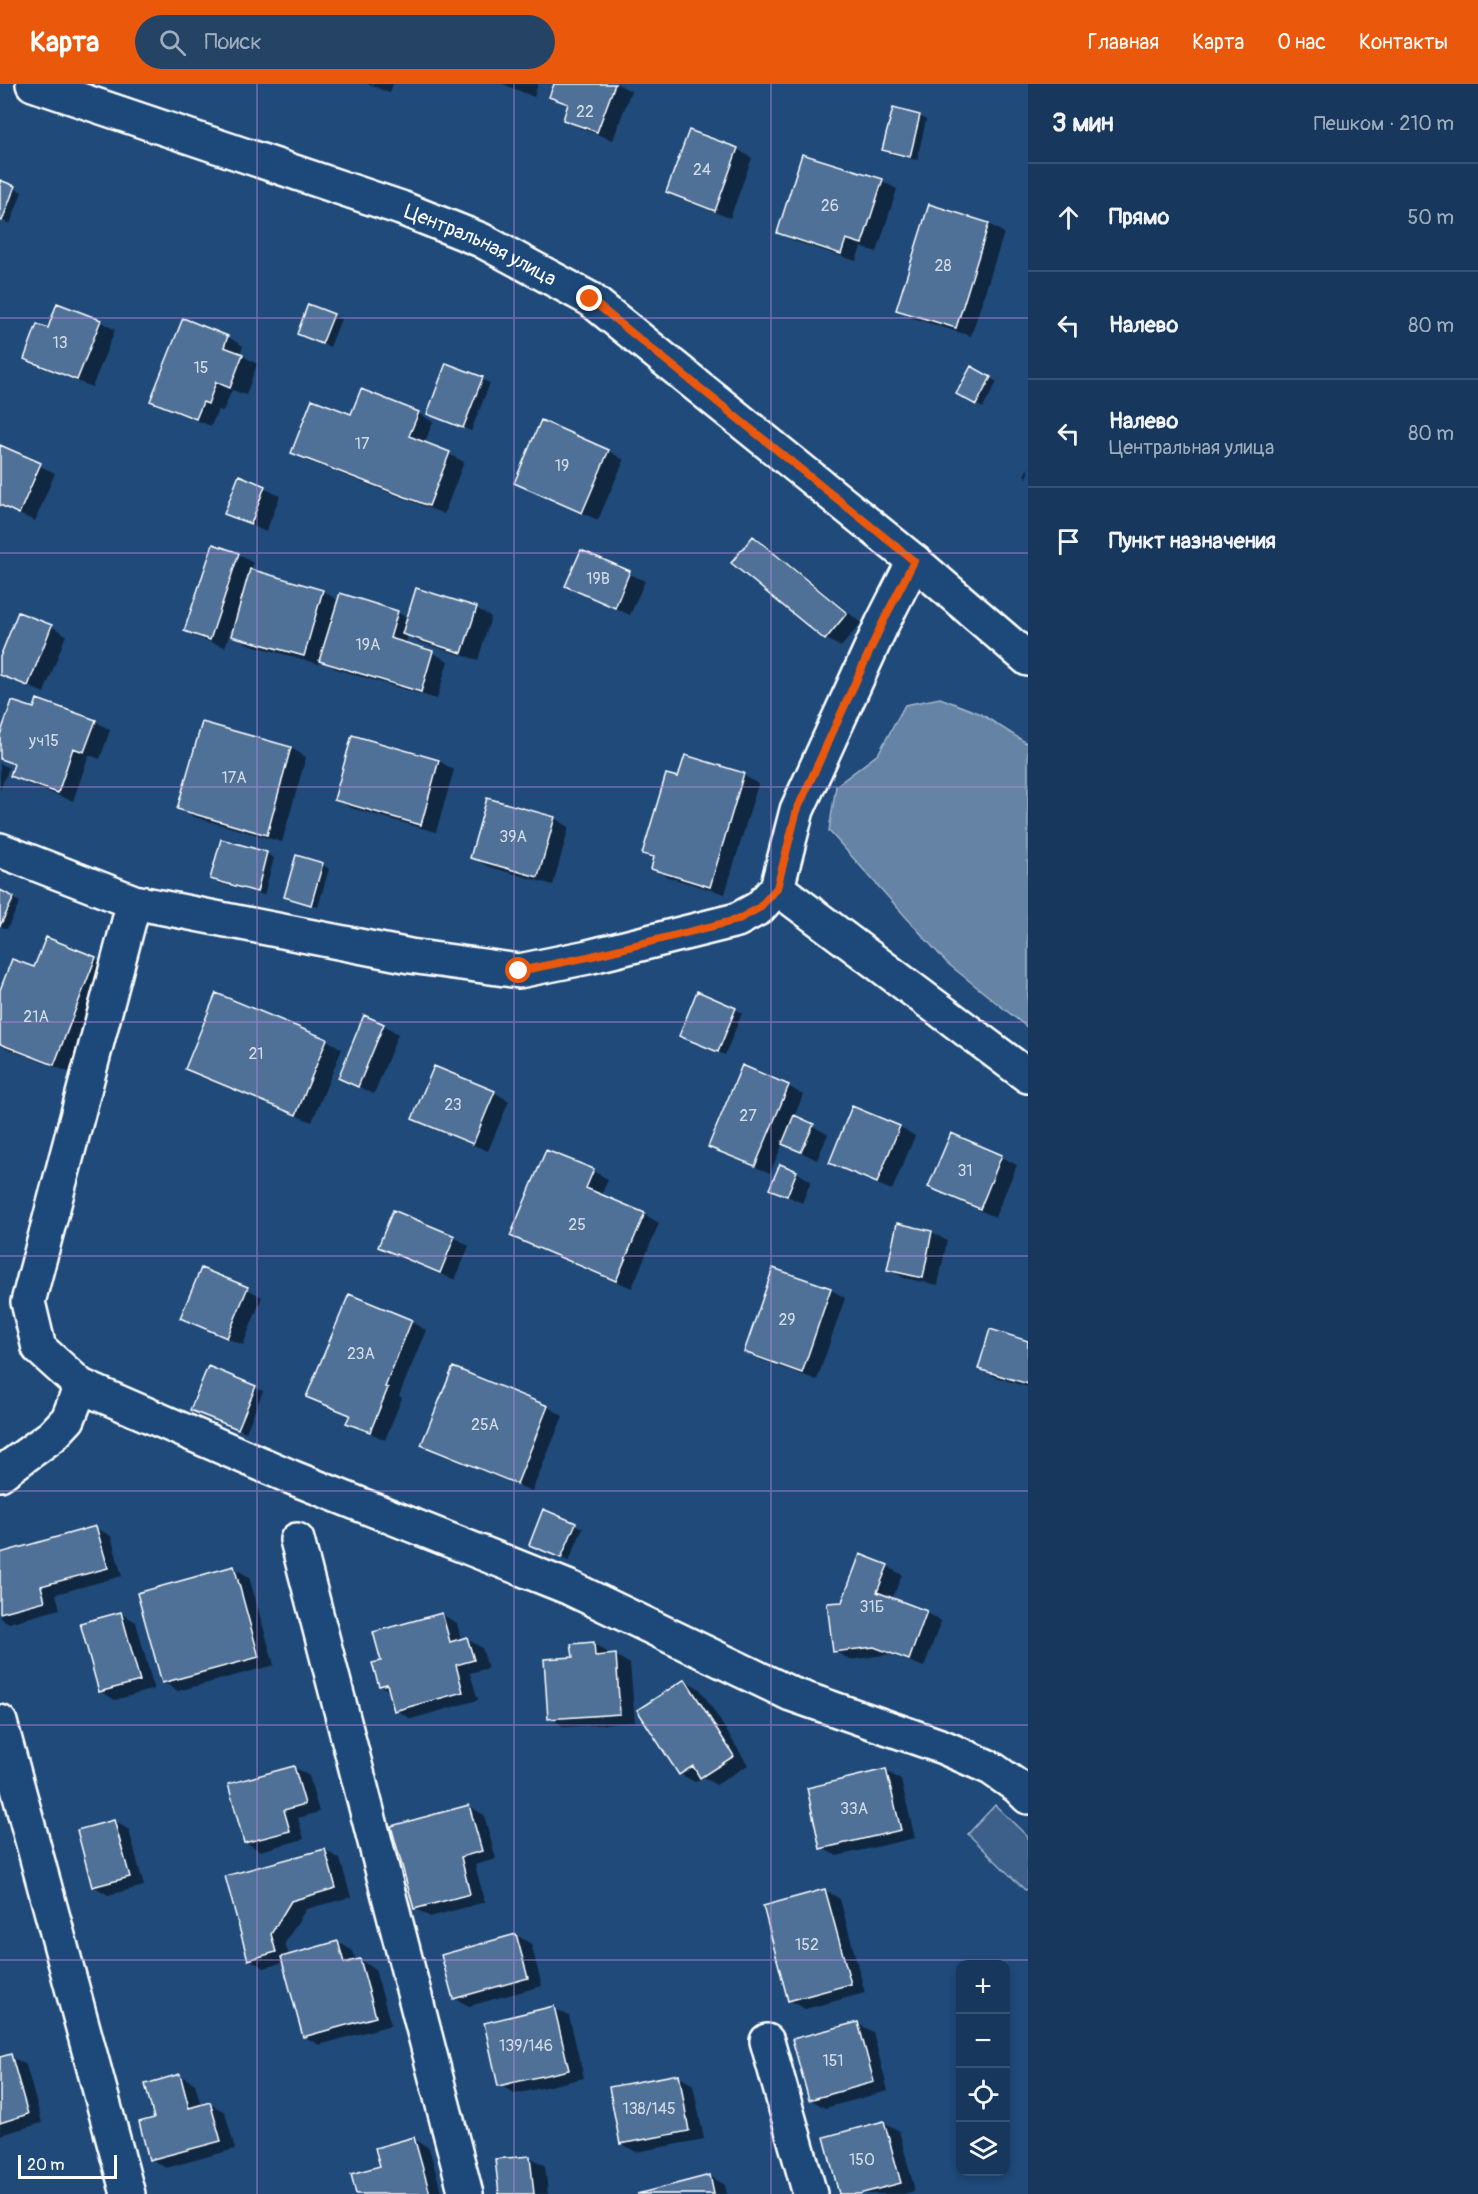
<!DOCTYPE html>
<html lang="ru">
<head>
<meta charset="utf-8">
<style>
	body { margin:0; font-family:Pangolin,sans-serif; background:#244365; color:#f1f3f6 }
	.controls { position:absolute; right:18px; bottom:18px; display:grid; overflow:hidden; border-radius:12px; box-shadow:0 3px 9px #0003 }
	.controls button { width:54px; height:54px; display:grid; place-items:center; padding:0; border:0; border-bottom:2px solid #365272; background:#17385c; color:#f1f3f6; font:30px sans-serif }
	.scale { position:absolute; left:18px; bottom:15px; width:99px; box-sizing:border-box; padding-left:6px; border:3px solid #fff; border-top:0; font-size:16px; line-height:21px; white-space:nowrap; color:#fff; -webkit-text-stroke:4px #1f4a7a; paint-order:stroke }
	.stop { position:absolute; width:18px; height:18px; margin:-14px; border:4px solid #ea580c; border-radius:50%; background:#fff }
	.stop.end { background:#ea580c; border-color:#fff; box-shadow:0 2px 6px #0008 }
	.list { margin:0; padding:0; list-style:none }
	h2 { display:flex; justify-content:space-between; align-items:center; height:78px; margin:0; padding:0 24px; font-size:26px }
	h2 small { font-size:20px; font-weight:400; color:#9eacbb }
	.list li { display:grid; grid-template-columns:39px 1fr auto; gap:18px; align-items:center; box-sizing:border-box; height:108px; padding:0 24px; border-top:2px solid #365272 }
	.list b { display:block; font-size:22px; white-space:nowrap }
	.list p { margin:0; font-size:20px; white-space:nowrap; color:#9eacbb }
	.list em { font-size:20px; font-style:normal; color:#9eacbb }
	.icon { flex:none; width:33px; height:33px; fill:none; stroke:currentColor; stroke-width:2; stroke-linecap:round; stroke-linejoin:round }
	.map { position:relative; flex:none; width:1028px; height:2110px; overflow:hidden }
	header { display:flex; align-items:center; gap:36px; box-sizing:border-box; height:84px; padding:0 30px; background:#ea580c; color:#fff }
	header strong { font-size:28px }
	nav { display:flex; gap:33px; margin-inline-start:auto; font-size:21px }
	.search { width:420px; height:54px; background:#244365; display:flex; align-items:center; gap:15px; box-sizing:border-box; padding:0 21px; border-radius:33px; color:#9eacbb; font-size:22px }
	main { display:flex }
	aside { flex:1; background:#17385c }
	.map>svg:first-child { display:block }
	.green { fill:#3c618b; stroke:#9eb0c5; stroke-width:1.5 }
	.water { fill:#6583a4; stroke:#a3b5c8; stroke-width:1.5 }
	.shadow { fill:#0007 }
	.building { fill:#507197; stroke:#fff; stroke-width:1.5 }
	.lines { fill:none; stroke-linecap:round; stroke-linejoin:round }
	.minor-casing { stroke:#fff; stroke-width:38 }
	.major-casing { stroke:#fff; stroke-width:38 }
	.minor { stroke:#1f4a7a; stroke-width:33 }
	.major { stroke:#1f4a7a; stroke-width:33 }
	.route { stroke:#ea580c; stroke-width:8 }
	.grid { fill:none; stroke:#b68bdc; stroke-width:1.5; stroke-opacity:0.55 }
	.labels { text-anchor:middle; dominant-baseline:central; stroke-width:4.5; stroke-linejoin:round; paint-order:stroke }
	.number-label { font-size:16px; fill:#d3dce5 }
	.street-label { font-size:20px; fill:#fff; stroke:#1f4a7a }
</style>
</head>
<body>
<header>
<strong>Карта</strong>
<div class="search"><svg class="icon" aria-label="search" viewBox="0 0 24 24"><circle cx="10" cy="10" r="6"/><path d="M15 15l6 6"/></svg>Поиск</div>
<nav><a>Главная</a><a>Карта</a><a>О нас</a><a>Контакты</a></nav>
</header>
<main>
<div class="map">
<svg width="1028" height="2110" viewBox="0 0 1028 2110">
	<rect width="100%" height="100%" fill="#1f4a7a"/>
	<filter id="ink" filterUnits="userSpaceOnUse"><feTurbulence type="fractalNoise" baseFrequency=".0167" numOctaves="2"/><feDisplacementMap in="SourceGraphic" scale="12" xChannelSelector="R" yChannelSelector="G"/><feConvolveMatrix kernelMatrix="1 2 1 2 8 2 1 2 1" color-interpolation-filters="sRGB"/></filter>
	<g filter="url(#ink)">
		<path class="green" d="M995,1721l33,32v52l-3,1 -57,-56z"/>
		<path class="water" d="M940,614l41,16 47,30v284l-81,-65 -118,-132 7,-45 42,-32 27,-49z"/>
		<path class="shadow" d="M367,0h26l-3,9z
			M503,0h35l-4,13z
			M556,0h62l13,7 -18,49 -33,-12 -15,-9 4,-13 -18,-9z
			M919,32l7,4 -9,40 -26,-6 -7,-4z
			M737,65l15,9 -22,60 -47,-18 -15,-8z
			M882,97l15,8 -20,63 -16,-5 -5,14 -62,-20 -15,-8z
			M0,98l22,10 -12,32 -10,-4z
			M930,122l59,18 15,9 -33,103 -58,-18 -15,-9z
			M309,222l32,13 -11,28 -32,-13z
			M184,236l44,17 15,9 -3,8 17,10 -11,31 -14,-5 -9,21 -5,-1 -7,16 -44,-17 -15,-8z
			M100,237l15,9 -23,57 -51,-20 -15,-8 23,-29z
			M447,281l43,18 -19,48 -35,-14z
			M972,284l25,14 -14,26 -25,-14z
			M418,329l15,9 -9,22 25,10 15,8 -20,52 -136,-53 -15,-9 59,-36z
			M0,363l55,26 -20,48 -35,-15z
			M609,367l15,9 -26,60 -67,-29 -15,-9z
			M1028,384v10l-4,-3z
			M240,393l40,19 -14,36 -40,-19z
			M753,454l15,9 93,76 -20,24 -15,-8z
			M581,468l64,29 -15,34 -63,-29z
			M238,470l15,9 -2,8 72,20 16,10 58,11 11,7 68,-11 15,9 -13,43 -59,-18 -11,-6 -3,8 28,9 15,8 -11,38 -101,-30 -16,-10 -1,5 -71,-20 -15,-9 1,-7 -2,-1 -7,20 -24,-8 -15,-8z
			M51,542l15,9 -22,58 -44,-19v-13z
			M35,626l60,11 15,9 -10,29 -11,-4 -16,46 -46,-17 -15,-9 3,-9 -15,-7v-20z
			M203,639l88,25 15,9 -24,85 -88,-25 -15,-9z
			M439,677l15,9 -18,62 -85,-24 -15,-8z
			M0,679l9,5 -9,22z
			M743,691l15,9 -33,110 -57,-17 -15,-9 2,-8 -12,-7 36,-74z
			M554,734l15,9 -16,58 -66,-19 -15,-9z
			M222,757l45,13 7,4 -10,37 -46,-12 -7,-5z
			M322,780l7,5 -11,38 -32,-11z
			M0,808l20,10 -13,27 -7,-3z
			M95,874l15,9 -41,105 -69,-26v-51l35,-26z
			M217,911l110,45 15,9 -30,73 -111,-45 -15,-9z
			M735,925l7,4 -17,42 -37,-16z
			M384,941l14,9 -24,60 -35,-17z
			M788,1002l15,9 -9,22 34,17 -11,26 -34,-17 -13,30 -45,-18 -15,-9z
			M494,1008l15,9 -21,50 -59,-24 -15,-9z
			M853,1024l47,19 15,9 -23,54 -46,-19 -15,-9z
			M952,1051l50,22 15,8 -22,52 -50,-22 -15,-8z
			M593,1087l15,8 -7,17 43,18 15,9 -27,65 -105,-44 -15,-8z
			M796,1088l15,9 -9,22 -31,-15z
			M898,1141l34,7 15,9 -9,44 -34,-7 -15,-9z
			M454,1153l15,9 -14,34 -60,-25 -15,-8z
			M247,1205l15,8 -19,48 -46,-19 -15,-9z
			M830,1205l15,9 -28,82 -56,-20 -15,-8z
			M411,1238l15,8 -27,66 3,2 -17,42 -37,-18 3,-5 -43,-21z
			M1028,1258v45l-33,-10 -15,-9z
			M209,1284l54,23 -17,41 -47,-19z
			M454,1285l94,38 15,9 -31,75 -94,-38 -15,-9z
			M544,1427l39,17 -14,33 -31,-13z
			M96,1444l15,8 11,40 -66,18 4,15 -51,14 -9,-5v-64z
			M887,1482l15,9 -10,24 34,13 15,9 -17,46 -34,-13 -40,6 -15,-9 8,-48z
			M234,1484l15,9 25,88 -96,26 -15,-9z
			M120,1529l16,9 18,67 -39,11 -15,-9z
			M441,1530l16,9 4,17 6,-1 15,9 6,20 -18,5 8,27 -67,19 -15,-9 -5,-18 -11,-7 2,-23z
			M594,1560l15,9v3l6,-1 15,9 5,58 -70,5 -15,-9 24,-59z
			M685,1596l15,9 48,76 -32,20 -13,-8 -8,5 -15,-8z
			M294,1683l15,9 10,36 -21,6 6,21 -44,12 -15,-9z
			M886,1687l15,9 14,58 -78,18 -15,-8z
			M469,1722l15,9 12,44 -21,6 10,37 -55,15 -15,-9z
			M114,1737l15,9 15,56 -36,9 -15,-9z
			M325,1766l15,9 11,38 -45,12 -21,34 4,13 49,-14 15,9 3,11 4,-2 15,9 16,56 -72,20 -15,-9 -20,-74 -20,6 -15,-9z
			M825,1806l15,9 25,94 -60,16 -15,-9z
			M516,1851l15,9 11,42 -73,20 -15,-8z
			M554,1924l15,8 15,62 -69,16 -15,-9z
			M857,1939l16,9 15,59 -63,17 -15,-9z
			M10,1972l16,9 16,58 -42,12v-76z
			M180,1991l15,9 6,22 9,-2 15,8 10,37 -69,19 -15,-9 5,-40z
			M678,1992l15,9 11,54 -68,13 -15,-9z
			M884,2038l15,9 16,60 -11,3h-63z
			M414,2055l15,9 13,46h-84l24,-27z
			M530,2073l15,9 3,28h-48z
			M710,2092l15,9 2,9h-86z"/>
		<path class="building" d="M554,0h61l-18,48 -34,-12 5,-16 -19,-7z
			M893,24l27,7 -10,42 -28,-7z
			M689,46l49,18 -23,63 -49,-19z
			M802,70l81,25 -21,65 -16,-5 -5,15 -64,-21z
			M0,96l15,6 -13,35 -2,-1z
			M929,120l60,19 -33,105 -60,-18z
			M57,219l44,17 -24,60 -53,-21 13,-35 11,4z
			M308,220l26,10 -12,30 -25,-10z
			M183,234l45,18 -4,11 19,7 -13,34 -14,-6 -8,22 -5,-2 -7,17 -46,-18z
			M446,279l37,14 -20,51 -36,-14z
			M971,282l20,11 -15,28 -20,-11z
			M361,305l58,23 -10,24 41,16 -21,54 -138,-53 21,-54 39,15z
			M541,336l68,30 -27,63 -68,-30z
			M0,361l41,18 -22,51 -19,-9z
			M239,391l26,11 -14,38 -27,-10z
			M753,452l94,77 -22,27 -94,-77z
			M213,460l26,9 -29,87 -26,-9z
			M581,466l49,21 -15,37 -50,-22z
			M250,485l73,21 -19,66 -73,-20z
			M416,504l61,19 -15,46 -60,-19z
			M340,509l58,18 -8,27 43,13 -12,41 -102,-31z
			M18,528l34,13 -24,61 -28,-11v-18z
			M37,615l59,21 -12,32 -11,-4 -15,45 -48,-17 4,-12 -14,-5v-24l12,-34 22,7z
			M202,638l89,25 -24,88 -90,-26z
			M352,651l87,25 -18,65 -87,-25z
			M685,671l59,18 -34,114 -59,-18 3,-12 -12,-3 24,-80 12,3z
			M487,714l68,19 -17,60 -68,-19z
			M221,755l46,13 -10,40 -47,-13z
			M296,771l27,8 -12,42 -27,-8z
			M0,806l14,7 -14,29z
			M46,853l50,20 -42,108 -54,-21v-54l12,-31 22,8z
			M697,907l39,17 -18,44 -39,-16z
			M216,909l111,46 -31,76 -111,-46z
			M364,931l20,9 -26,63 -20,-9z
			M742,981l47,20 -34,81 -47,-19z
			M434,982l61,25 -22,53 -61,-25z
			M852,1022l48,20 -23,57 -48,-20z
			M794,1031l20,9 -13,28 -19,-8z
			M951,1049l51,22 -22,54 -52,-22z
			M546,1066l48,19 -8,19 59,25 -29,68 -106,-45z
			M780,1080l17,7 -10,25 -18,-7z
			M393,1126l62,26 -15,37 -62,-26z
			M897,1139l35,8 -9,47 -36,-8z
			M201,1184l47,19 -21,51 -47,-20z
			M773,1184l58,20 -29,85 -58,-21z
			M349,1210l63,26 -27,67 3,1 -18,44 -24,-9 4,-8 -44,-18z
			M990,1245l38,12v43l-50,-15z
			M208,1282l48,20 -18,43 -48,-19z
			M453,1283l95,39 -31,78 -96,-39z
			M543,1425l33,14 -15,35 -32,-13z
			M96,1442l12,42 -67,18 4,15 -45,12v-60z
			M860,1470l28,11 -11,27 50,19 -18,49 -35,-13 -41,5 -6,-49 15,-1z
			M234,1482l25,91 -97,26 -25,-90z
			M121,1528l19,69 -41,11 -19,-69z
			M442,1529l8,29 17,-5 7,23 -18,5 7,27 -69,19 -7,-27 -8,2 -7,-23 9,-2 -8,-29z
			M594,1558l1,14 21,-2 4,60 -72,5 -4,-60 29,-2 -2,-13z
			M685,1595l49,77 -34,22 -7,-12 -14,9 -42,-65z
			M294,1682l11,38 -21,6 6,21 -46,12 -16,-59z
			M886,1685l15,61 -81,19 -13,-61z
			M469,1721l13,46 -21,6 9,37 -56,15 -23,-83z
			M114,1736l16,57 -38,10 -15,-57z
			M325,1765l11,39 -45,13 -20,33 5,18 -28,8 -23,-84z
			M825,1805l26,95 -63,17 -25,-95z
			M516,1850l12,44 -75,21 -12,-44z
			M338,1857l6,22 16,-4 16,58 -73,20 -22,-80z
			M554,1922l15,64 -71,16 -14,-63z
			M858,1938l16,60 -65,18 -17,-61z
			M11,1970l17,60 -28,9v-66z
			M180,1990l9,34 21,-6 11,39 -72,19 -10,-38 15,-4 -9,-34z
			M679,1990l10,57 -69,13 -11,-57z
			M884,2037l17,62 -42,11h-20l-15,-57z
			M414,2053l16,57h-74l-5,-20 29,-8 -5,-18z
			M530,2072l4,38h-35l-4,-35z
			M710,2091l4,19h-77z"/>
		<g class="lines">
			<g class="minor-casing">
				<path id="minor" d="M0,766l134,52 276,54 109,15 69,-14 149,-37 22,-12 18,-20 20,-78 85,-186 32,-63
					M777,804l251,188
					M134,818l-106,400 11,46 42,38 210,91 279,111 221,106 152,53 48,21 27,19 10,10
					M0,1390l52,-38 16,-17 13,-33
					M297,1456l169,654
					M0,1638l128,472
					M767,1957l43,153"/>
			</g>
			<g class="major-casing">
				<g id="major">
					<path id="s1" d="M33,0l368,124 80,32 109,59 324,262 114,98"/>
				</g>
			</g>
			<use href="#minor" class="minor"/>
			<use href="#major" class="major"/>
		</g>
	</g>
	<g class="lines" filter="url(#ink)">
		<path class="route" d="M519,887l69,-14 149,-37 22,-12 18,-20 20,-78 85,-186 32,-63 -324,-262"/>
	</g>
	<path class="grid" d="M257,0v2110M514,0v2110M771,0v2110M0,234h1028M0,469h1028M0,703h1028M0,938h1028M0,1172h1028M0,1407h1028M0,1641h1028M0,1876h1028"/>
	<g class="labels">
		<g class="number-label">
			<text x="585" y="28">22</text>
			<text x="702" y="86">24</text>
			<text x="830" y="122">26</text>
			<text x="943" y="182">28</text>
			<text x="60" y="259">13</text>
			<text x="201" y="284">15</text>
			<text x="362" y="360">17</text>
			<text x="562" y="382">19</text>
			<text x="598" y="495">19В</text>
			<text x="368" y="561">19А</text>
			<text x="44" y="657">уч15</text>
			<text x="234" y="694">17А</text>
			<text x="513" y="753">39А</text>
			<text x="36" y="933">21А</text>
			<text x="256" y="970">21</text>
			<text x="453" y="1021">23</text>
			<text x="748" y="1032">27</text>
			<text x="965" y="1087">31</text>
			<text x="577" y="1141">25</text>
			<text x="787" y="1236">29</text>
			<text x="361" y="1270">23А</text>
			<text x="485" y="1341">25А</text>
			<text x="872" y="1523">31Б</text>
			<text x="854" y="1725">33А</text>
			<text x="807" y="1861">152</text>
			<text x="526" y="1962">139/146</text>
			<text x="833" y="1977">151</text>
			<text x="649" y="2025">138/145</text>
			<text x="862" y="2076">150</text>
		</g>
		<g class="street-label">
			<text stroke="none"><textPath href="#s1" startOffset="476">Центральная улица</textPath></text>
		</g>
	</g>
</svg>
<div class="controls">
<button>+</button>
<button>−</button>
<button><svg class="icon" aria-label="locate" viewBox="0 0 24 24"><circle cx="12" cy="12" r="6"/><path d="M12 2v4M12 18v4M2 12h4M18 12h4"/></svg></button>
<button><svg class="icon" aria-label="layers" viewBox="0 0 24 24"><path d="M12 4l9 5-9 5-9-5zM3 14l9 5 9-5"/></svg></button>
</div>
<div class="scale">20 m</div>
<div class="stop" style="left:519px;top:887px"></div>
<div class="stop end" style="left:590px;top:215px"></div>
</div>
<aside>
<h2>3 мин<small>Пешком · 210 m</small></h2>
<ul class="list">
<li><svg class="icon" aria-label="ahead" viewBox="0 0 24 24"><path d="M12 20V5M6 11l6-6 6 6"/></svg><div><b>Прямо</b></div><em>50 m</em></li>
<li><svg class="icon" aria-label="left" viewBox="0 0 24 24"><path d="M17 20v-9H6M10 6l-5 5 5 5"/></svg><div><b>Налево</b></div><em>80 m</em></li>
<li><svg class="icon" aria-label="left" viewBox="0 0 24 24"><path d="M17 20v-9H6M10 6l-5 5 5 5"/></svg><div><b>Налево</b><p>Центральная улица</p></div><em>80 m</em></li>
<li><svg class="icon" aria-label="arrive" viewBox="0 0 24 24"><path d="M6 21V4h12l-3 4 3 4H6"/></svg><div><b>Пункт назначения</b></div></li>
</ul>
</aside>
</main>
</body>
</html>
